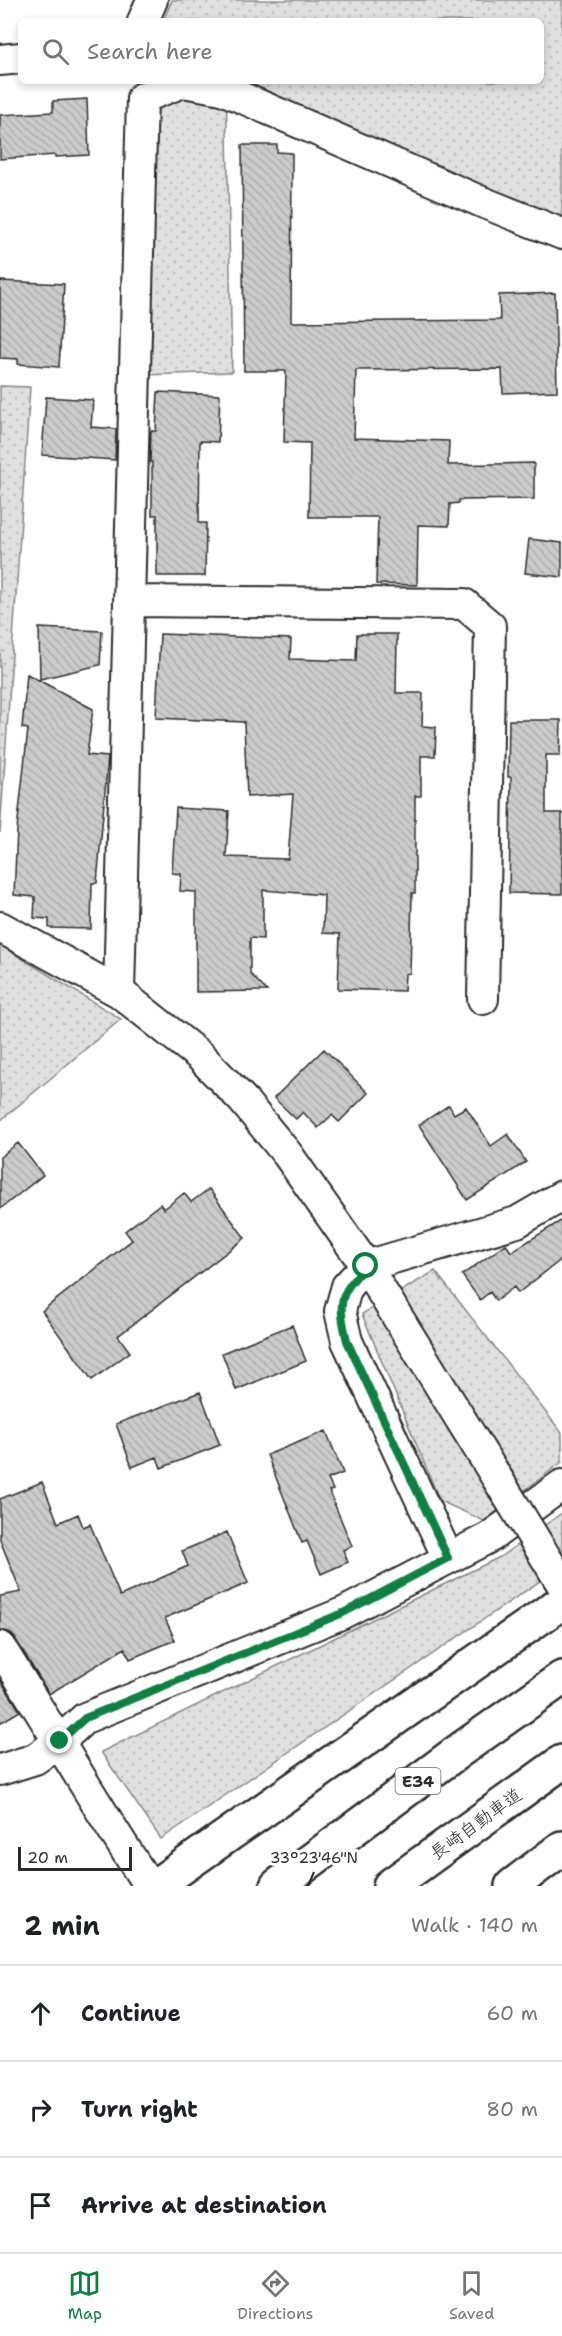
<!DOCTYPE html>
<html lang="en">
<head>
<meta charset="utf-8">
<style>
	body { margin:0; font-family:"Shantell Sans","Klee One",sans-serif; background:#f2f2f2; color:#202124 }
	.scale { position:absolute; left:18px; bottom:15px; width:114px; box-sizing:border-box; padding-left:6px; border:3px solid #2b2b2b; border-top:0; font-size:16px; line-height:21px; white-space:nowrap; color:#2b2b2b; -webkit-text-stroke:4px #fff; paint-order:stroke }
	.stop { position:absolute; width:18px; height:18px; margin:-14px; border:4px solid #0b8043; border-radius:50%; background:#fff }
	.stop.end { background:#0b8043; border-color:#fff; box-shadow:0 2px 6px #0008 }
	.list { margin:0; padding:0; list-style:none }
	h2 { display:flex; justify-content:space-between; align-items:center; height:78px; margin:0; padding:0 24px; font-size:26px }
	h2 small { font-size:20px; font-weight:400; color:#757577 }
	.list li { display:grid; grid-template-columns:39px 1fr auto; gap:18px; align-items:center; box-sizing:border-box; height:96px; padding:0 24px; border-top:2px solid #e0e0e0 }
	.list b { display:block; font-size:22px; white-space:nowrap }
	.list em { font-size:20px; font-style:normal; color:#757577 }
	.icon { flex:none; width:33px; height:33px; fill:none; stroke:currentColor; stroke-width:2; stroke-linecap:round; stroke-linejoin:round }
	.map { position:relative; flex:none; width:562px; height:1886px; overflow:hidden }
	.search { position:absolute; background:#fff; box-shadow:0 3px 9px #0003; left:18px; right:18px; top:18px; height:66px; display:flex; align-items:center; gap:15px; box-sizing:border-box; padding:0 21px; border-radius:9px; color:#757577; font-size:22px }
	.sheet { height:366px; background:#fff }
	nav { display:flex; justify-content:space-around; align-items:center; box-sizing:border-box; height:84px; border-top:2px solid #e0e0e0; background:#fff; font-size:16px; color:#757577 }
	nav a { display:grid; justify-items:center; gap:3px }
	nav .on { color:#0b8043 }
	.map>svg:first-child { display:block }
	.grass { fill:url(#grass-dots); stroke:#868686; stroke-width:1.5 }
	.building { fill:url(#building-back-hatch); stroke:#2b2b2b; stroke-width:1.5 }
	.lines { fill:none; stroke-linecap:round; stroke-linejoin:round }
	.street-casing { stroke:#2b2b2b; stroke-width:34 }
	.highway-casing { stroke:#2b2b2b; stroke-width:38 }
	.street { stroke:#fff; stroke-width:30 }
	.highway { stroke:#fff; stroke-width:33 }
	.street-bridge-casing { stroke:#2b2b2b; stroke-width:34; stroke-linecap:butt }
	.street-bridge { stroke:#fff; stroke-width:30 }
	.route { stroke:#0b8043; stroke-width:8 }
	.ticks { fill:none; stroke:#2b2b2b; stroke-width:2 }
	.labels { text-anchor:middle; dominant-baseline:central; stroke-width:6; stroke-linejoin:round; paint-order:stroke }
	.shield { fill:#fff; stroke:#6b6b6b; stroke-width:1.5 }
	.shield-label { font-size:16px; font-weight:bold; fill:#2b2b2b }
	.street-label { font-size:18px; fill:#2b2b2b; stroke:#fff }
	.ticks-label { font-size:15px; text-anchor:middle; fill:#2b2b2b; stroke:#fff; stroke-width:6; stroke-linejoin:round; paint-order:stroke }
</style>
</head>
<body>
<div class="map">
<svg width="562" height="1886" viewBox="0 0 562 1886">
	<defs>
		<pattern id="grass-dots" width="8" height="8" patternUnits="userSpaceOnUse" patternTransform="scale(1.5)"><rect width="8" height="8" fill="#e0e0e0"/><path d="M2 2h.1M6 6h.1" fill="none" stroke="#c0c0c0" stroke-width="1.8" stroke-linecap="round"/></pattern>
		<pattern id="building-back-hatch" width="6" height="6" patternUnits="userSpaceOnUse" patternTransform="scale(1.5)"><rect width="6" height="6" fill="#cbcbcb"/><path d="M-1 5l2 2M0 0l6 6M5-1l2 2" fill="none" stroke="#aeaeae"/></pattern>
	</defs>
	<rect width="100%" height="100%" fill="#fff"/>
	<filter id="ink" filterUnits="userSpaceOnUse"><feTurbulence type="fractalNoise" baseFrequency=".0167" numOctaves="2"/><feDisplacementMap in="SourceGraphic" scale="12" xChannelSelector="R" yChannelSelector="G"/><feConvolveMatrix kernelMatrix="1 2 1 2 8 2 1 2 1" color-interpolation-filters="sRGB"/></filter>
	<g filter="url(#ink)">
		<path class="grass" d="M172,0h390v218l-336,-135 6,289 -88,3 14,-294h383v-60h-378z
			M0,386l30,1 -30,446z
			M0,945l121,74 -121,102z
			M435,1271l127,162v29l-78,59 -44,-20 -78,-187z
			M562,1513v53l-401,273 -60,-87 399,-195z"/>
		<path class="building" d="M87,99l2,56 -34,2v-2l-55,4v-44l53,-3v-11z
			M242,145h35v7l15,1 -1,169 209,-2 -1,-25 56,-2 2,98 -54,2 -1,-24 -146,1 -2,68 95,3 -1,24 86,-2v36l-75,1v3l-9,1 -1,22 -31,-1 -1,60 -41,-1 2,-67h-69l1,-74 -26,-1 2,-71h-42z
			M0,281l64,3 -5,83 -41,-3v-5l-18,-1z
			M158,392l62,3 -2,47 -18,-1 -1,82h7l-1,53h-48v-61h-5v-53h-2l1,-31h5z
			M46,397l47,3 -2,27 25,2 -1,31 -73,-5z
			M529,539l33,4v34l-37,-4z
			M39,628l63,3 -2,34 -60,14z
			M160,634l131,5 -1,20 66,2 1,-27h40l-1,59h27l-1,33 14,1 -1,29h-14v40h-6v97h-3l-2,80 -5,1 -1,17 -66,-2 2,-55 -17,-1 1,-38 -61,-5v49l-13,-1v36l17,17 -71,1v-100l-16,-1 1,-17 -9,-1 4,-65 53,3 -3,46 62,2 5,-65 -46,3 -3,-75 -88,-4z
			M27,674l66,35 -6,46 21,2 -11,126h-5l-1,46 -42,-1v-9l-15,-1 1,-21 -21,-2 3,-65 11,-101 -6,-1z
			M509,720h52l-1,35h-14v58h16v81l-53,-1 2,-116h-3z
			M324,1049l44,44 -29,29 -7,-7 -14,13 -15,-16 -7,7 -22,-21z
			M449,1105l5,9 12,-7 25,39 17,-12 18,28 -59,38 -48,-75z
			M18,1143l25,32 -43,34v-52z
			M209,1189l36,49 -127,98 12,16 -38,28 -50,-69 90,-71 -7,-9 35,-27 4,5 20,-16 7,9z
			M562,1220v39l-44,34 -4,-6 -18,14 -6,-9 -10,8 -18,-25 44,-31 5,8z
			M292,1325l14,36 -70,29 -14,-37z
			M200,1392l20,53 -59,23 -4,-11 -25,10 -16,-43z
			M326,1431l17,42 -15,6 5,11 -4,1 23,55 -9,4 5,12 -27,12 -14,-33 -5,2 -35,-88z
			M42,1482l16,41 20,-9 5,13 7,-3 30,72 68,-30 -6,-15 45,-19 21,51 -83,35 10,22 -45,19 -5,-11 -76,46 -34,-56 -6,-6 -9,-2v-34l21,-4 -21,-52v-41z
			M0,1679l20,32 -20,12z"/>
		<g class="lines">
			<g class="street-casing">
				<path id="street" d="M143,21l9,-21
					M0,60l21,-2
					M130,601l334,3 26,22 -7,373
					M0,927l119,65 81,64 42,43 46,56 78,111 131,212
					M119,992l23,-894 41,-16 39,7 260,113 80,32
					M448,1558l-101,-217 -7,-30 7,-25 19,-20 151,-44 45,-26
					M0,1647c50,79 97,160 149,239
					M0,1770l35,-11 25,-18 25,-23 258,-105 147,-76 72,-52"/>
			</g>
			<g class="highway-casing">
				<path id="highway" d="M155,1886l407,-284
					M277,1886l183,-136 102,-72
					M390,1886l172,-124
					M512,1886l50,-38"/>
			</g>
			<use href="#street" class="street"/>
			<use href="#highway" class="highway"/>
			<g class="street-bridge-casing">
				<path id="street-bridge" d="M497,1478l65,106"/>
			</g>
			<use href="#street-bridge" class="street-bridge"/>
		</g>
	</g>
	<g class="lines" filter="url(#ink)">
		<path class="route" d="M60,1741l25,-23 258,-105 105,-55 -101,-217c-9,-40 -9,-45 19,-75"/>
	</g>
	<path class="ticks" d="M308,1886l6,-14"/>
	<g class="labels">
		<rect class="shield" x="395.5" y="1768" width="45" height="26" rx="4.5"/>
		<g class="shield-label">
			<text x="418" y="1781">E34</text>
		</g>
		<g class="street-label">
			<text transform="translate(476 1824) rotate(-36)">長崎自動車道</text>
		</g>
	</g>
	<g class="ticks-label">
		<text x="314" y="1863">33°23'46"N</text>
	</g>
</svg>
<div class="scale">20 m</div>
<div class="stop" style="left:366px;top:1266px"></div>
<div class="stop end" style="left:60px;top:1741px"></div>
<div class="search"><svg class="icon" aria-label="search" viewBox="0 0 24 24"><circle cx="10" cy="10" r="6"/><path d="M15 15l6 6"/></svg>Search here</div>
</div>
<section class="sheet">
<h2>2 min<small>Walk · 140 m</small></h2>
<ul class="list">
<li><svg class="icon" aria-label="ahead" viewBox="0 0 24 24"><path d="M12 20V5M6 11l6-6 6 6"/></svg><div><b>Continue</b></div><em>60 m</em></li>
<li><svg class="icon" aria-label="right" viewBox="0 0 24 24"><path d="M7 20v-9h11M14 6l5 5-5 5"/></svg><div><b>Turn right</b></div><em>80 m</em></li>
<li><svg class="icon" aria-label="arrive" viewBox="0 0 24 24"><path d="M6 21V4h12l-3 4 3 4H6"/></svg><div><b>Arrive at destination</b></div></li>
</ul>
</section>
<nav>
<a class="on"><svg class="icon" aria-label="map" viewBox="0 0 24 24"><path d="M3 6l6-2 6 2 6-2v14l-6 2-6-2-6 2zM9 4v14M15 6v14"/></svg>Map</a>
<a><svg class="icon" aria-label="directions" viewBox="0 0 24 24"><path d="M12 3l9 9-9 9-9-9zM9 14v-3h6M13 9l2 2-2 2"/></svg>Directions</a>
<a><svg class="icon" aria-label="saved" viewBox="0 0 24 24"><path d="M7 4h10v16l-5-4-5 4z"/></svg>Saved</a>
</nav>
</body>
</html>
